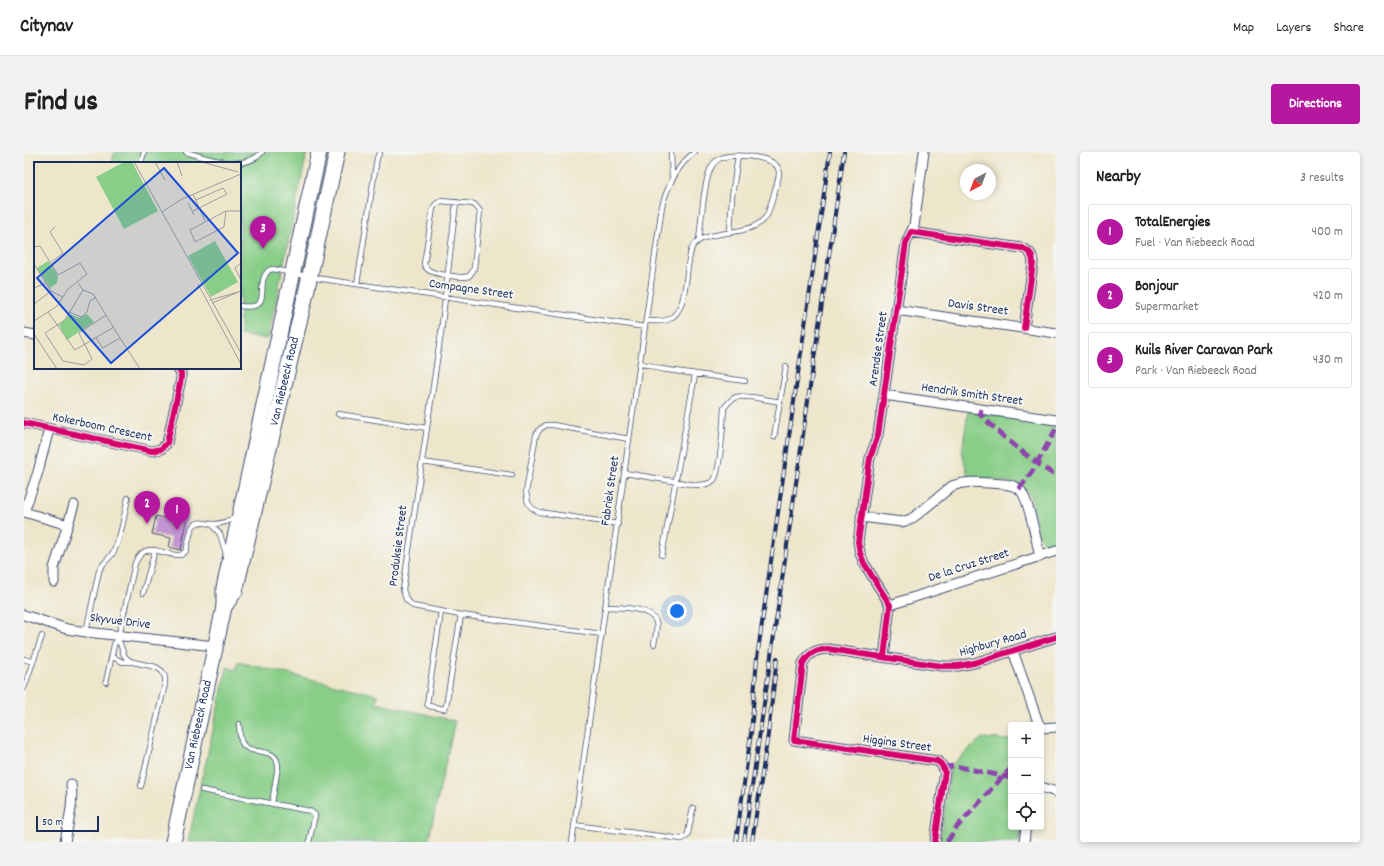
<!DOCTYPE html>
<html lang="en">
<head>
<meta charset="utf-8">
<style>
	body { margin:0; font-family:Dekko,sans-serif; background:#f2f2f2; color:#222 }
	.controls { position:absolute; right:12px; bottom:12px; display:grid; overflow:hidden; border-radius:4px; box-shadow:0 2px 6px #0003 }
	.controls button { width:36px; height:36px; display:grid; place-items:center; padding:0; border:0; border-bottom:1px solid #e0e0e0; background:#fff; color:#222; font:20px sans-serif }
	.compass { position:absolute; left:936px; top:12px; width:36px; height:36px; border-radius:50%; background:#fff; box-shadow:0 2px 6px #0003; rotate:221deg }
	.scale { position:absolute; left:12px; bottom:10px; width:63px; box-sizing:border-box; padding-left:4px; border:2px solid #1b2f5e; border-top:0; font-size:11px; line-height:14px; white-space:nowrap; color:#1b2f5e; -webkit-text-stroke:3px #f6f6f2; paint-order:stroke }
	.you { position:absolute; left:653px; top:459px; width:14px; height:14px; margin:-10px; border:3px solid #fff; border-radius:50%; background:#1a73e8; box-shadow:0 0 0 6px #1a73e833 }
	.badge { display:grid; place-items:center; width:26px; height:26px; border-radius:50%; background:#b5179e; color:#fff; font-size:13px; font-weight:700 }
	.pin { position:absolute; translate:-50% -33px; filter:drop-shadow(0 1px 2px #0008) }
	.pin::after { content:''; position:absolute; top:21px; width:14px; height:12px; background:inherit; clip-path:polygon(0 0,100% 0,50% 100%) }
	.list { margin:0; padding:0; list-style:none }
	h2 { display:flex; justify-content:space-between; align-items:center; height:52px; margin:0; padding:0 16px; font-size:17px }
	h2 small { font-size:13px; font-weight:400; color:#767676 }
	.list li { display:grid; grid-template-columns:26px 1fr auto; gap:12px; align-items:center; box-sizing:border-box; height:56px; margin:0 8px 8px; padding:0 8px; border:1px solid #e0e0e0; border-radius:4px }
	.list b { display:block; font-size:15px; white-space:nowrap }
	.list p { margin:0; font-size:13px; white-space:nowrap; color:#767676 }
	.list em { font-size:13px; font-style:normal; color:#767676 }
	.icon { flex:none; width:22px; height:22px; fill:none; stroke:currentColor; stroke-width:2; stroke-linecap:round; stroke-linejoin:round }
	.map { position:relative; flex:none; width:1032px; height:690px; overflow:hidden; border-radius:4px }
	header { display:flex; align-items:center; gap:24px; box-sizing:border-box; height:56px; padding:0 20px; background:#fff; border-bottom:1px solid #e0e0e0 }
	header strong { font-size:19px }
	nav { display:flex; gap:22px; margin-inline-start:auto; font-size:14px }
	.intro { display:flex; align-items:center; justify-content:space-between; box-sizing:border-box; height:96px; padding:0 24px }
	h1 { margin:0; font-size:28px }
	.button { padding:10px 18px; border-radius:4px; background:#b5179e; color:#fff; font-size:14px; font-weight:700 }
	main { display:flex; gap:24px; padding:0 24px }
	aside { flex:1; background:#fff; border-radius:4px; box-shadow:0 2px 6px #0003 }
	.map>svg:first-child { display:block }
	.green { fill:#89ce88; stroke:#527e73 }
	.building { fill:#c393d2 }
	.lines { fill:none; stroke-linecap:round; stroke-linejoin:round }
	.service-casing { stroke:#3b4a6e; stroke-width:6 }
	.minor-casing { stroke:#3b4a6e; stroke-width:11 }
	.primary-casing { stroke:#3b4a6e; stroke-width:17 }
	.service { stroke:#fff; stroke-width:4.5 }
	.minor { stroke:#fff; stroke-width:9 }
	.primary { stroke:#fff; stroke-width:15 }
	.rail-casing { stroke:#1b2f5e; stroke-width:4 }
	.rail { stroke:#f6f6f2; stroke-width:2.5; stroke-dasharray:8; stroke-linecap:butt }
	.quiet { stroke:#8e44ad; stroke-width:5; stroke-dasharray:10 5; stroke-linecap:butt }
	.cycleway-casing { stroke:#f6f6f2; stroke-width:8 }
	.cycleway { stroke:#d6006c; stroke-width:6 }
	.labels { text-anchor:middle; dominant-baseline:central; stroke-width:4; stroke-linejoin:round; paint-order:stroke }
	.street-label { font-size:13px; fill:#1b2f5e; stroke:#f6f6f2 }
	.inset-road { fill:none; stroke:#9a9d9f; stroke-width:1 }
	.view { fill:#1d4ed8; fill-opacity:0.15; stroke:#1d4ed8; stroke-width:2 }
	.inset-edge { fill:none; stroke:#1b2f5e; stroke-width:2 }
</style>
</head>
<body>
<header>
<strong>Citynav</strong>
<nav><a>Map</a><a>Layers</a><a>Share</a></nav>
</header>
<div class="intro"><h1>Find us</h1><a class="button">Directions</a></div>
<main>
<div class="map">
<svg width="1032" height="690" viewBox="0 0 1032 690">
	<rect width="100%" height="100%" fill="#f6f6f2"/>
	<filter id="ink" filterUnits="userSpaceOnUse"><feTurbulence type="fractalNoise" baseFrequency=".025" numOctaves="2"/><feDisplacementMap in="SourceGraphic" scale="8" xChannelSelector="R" yChannelSelector="G"/><feConvolveMatrix kernelMatrix="1 2 1 2 8 2 1 2 1" color-interpolation-filters="sRGB"/></filter>
	<filter id="wash" filterUnits="userSpaceOnUse"><feTurbulence type="fractalNoise" baseFrequency=".012" numOctaves="4" result="noise"/><feDisplacementMap in="SourceGraphic" scale="16" xChannelSelector="R" yChannelSelector="G"/><feGaussianBlur stdDeviation="0.9" result="paint"/><feColorMatrix in="noise" values="0 0 0 0 0 0 0 0 0 0 0 0 0 0 0 0 0 1.4 0 .05"/><feComposite in="paint" operator="in"/></filter>
	<g filter="url(#wash)">
		<rect width="100%" height="100%" fill="#eee6cb"/>
		<path class="green" d="M90,0h193l-39,187 -28,-4v-172h-128z
			M944,259l88,13v122l-7,1c-20,-8 -8,-49 -27,-60 -14,-7 -38,-8 -54,-10l-6,-25z
			M214,510l140,33 -2,8 79,18 -27,121h-240l39,-175 9,3z
			M958,586l29,2v87h10l-2,15h-79l10,-68 -1,-7z"/>
		<g id="blocks">
			<path class="building" d="M153,361l11,2 -7,35 -12,-3 2,-9 -19,-4 4,-18 19,4z"/>
		</g>
	</g>
	<g filter="url(#ink)">
		<use href="#blocks" fill-opacity="0" stroke="#3b4a6e" stroke-width="1"/>
		<g class="lines">
			<g class="service-casing">
				<path id="service" d="M162,0c21,6 59,21 76,0
					M647,0l1,26
					M117,11l3,-11
					M417,49l33,3 6,7 -6,57c-1,3 -3,6 -5,8 -6,3 -32,-2 -39,-5 -3,-2 -5,-4 -6,-7l9,-56 3,-4z
					M432,50l-15,131 -38,257 3,9 7,7 48,9 141,19
					M706,81l2,-37 6,-40
					M333,132l20,-126 3,-6
					M216,154c36,5 13,-22 29,-36l4,-1 43,9 329,49
					M622,169c6,0 15,1 21,-1 23,-8 17,-53 25,-72 9,-21 63,-9 75,-33 2,-4 12,-37 12,-41 0,-2 0,-4 -1,-6 -5,-12 -43,-14 -54,-11 -5,1 -10,5 -12,9 -8,11 -11,58 -13,74
					M616,212l9,1 12,4 84,12
					M314,262l89,14
					M750,285l12,-71
					M398,310l90,13
					M601,321l71,12c6,0 13,0 18,-5 7,-9 9,-58 10,-72 4,-5 7,-9 12,-11 9,-2 34,3 44,5
					M187,372l9,10 6,20
					M594,372l-79,-12 -7,-4 -4,-5 -2,-11 10,-57 4,-6 6,-4h7l76,14
					M638,403l33,-180
					M119,441l12,-43
					M581,455c14,1 45,-1 51,15 2,6 -1,16 -2,22
					M417,460l-14,92 2,2 15,3 2,-3 15,-91
					M62,480l13,-61c3,-8 11,-12 15,-20 8,-16 10,-36 14,-53
					M93,487c8,9 2,18 16,23
					M88,505l11,5h10l23,5 6,4 3,6v7l-24,102
					M0,507l9,3
					M82,530l8,-37 6,-14 15,-68c12,-25 28,-6 46,-8l5,-4 6,-24c7,-8 12,-3 21,-3 8,0 15,-2 22,-7
					M0,536l18,-52
					M215,572c1,6 0,13 3,19 8,14 35,2 36,23l-6,37
					M178,638l108,21 5,4 -6,27
					M550,673l108,14 5,-3 1,-3 5,-25
					M548,690l90,-636c6,-21 15,-41 33,-54"/>
			</g>
			<g class="minor-casing">
				<path id="minor" d="M887,80l3,-6 10,-74
					M872,158l160,23
					M0,181l11,2
					M860,243l172,25
					M0,271l128,28 9,-2 6,-6 14,-64v-6l-4,-5
					M0,360l14,-40 11,-43
					M0,360l44,13
					M837,365l41,5 9,-3 7,-5 34,-28c13,-5 24,-4 37,-3 10,1 22,0 30,6 9,6 18,55 21,68
					M30,430v-14l20,-63
					M866,453l166,-54
					M0,463l43,14 19,3 129,14
					M989,499l26,74
					M860,505l6,-52 -26,-42 -4,-10 -2,-11 12,-84 8,-23 28,-192 5,-11 110,16c8,2 12,7 12,15l-9,65
					M1017,576l15,-1
					M1017,635l15,5
					M41,690c3,-19 9,-39 6,-58
					M911,690l10,-71 -4,-7 -4,-3 -143,-21 9,-77c6,-10 13,-14 25,-14l114,17h16l16,-3 82,-26
					M1000,690l2,-15"/>
			</g>
			<g class="primary-casing">
				<g id="primary">
					<path id="s1" d="M200,455l11,-16 71,-298 31,-141"/>
					<path id="s2" d="M149,690l51,-235v-19l95,-436"/>
				</g>
			</g>
			<use href="#service" class="service"/>
			<use href="#minor" class="minor"/>
			<use href="#primary" class="primary"/>
			<g class="rail-casing">
				<path id="rail" d="M712,690l15,-109 6,-75 73,-506
					M720,690l100,-690
					M728,690l16,-108 9,-76"/>
			</g>
			<use href="#rail" class="rail"/>
			<path class="quiet" d="M957,257l-1,5c23,24 49,44 76,62
				M995,337l13,-17 24,-43
				M919,615l12,-1 56,12
				M923,690l9,-14 47,-52 8,-7"/>
			<g class="cycleway-casing">
				<path id="cycleway" d="M0,271l128,28 9,-2 6,-6 14,-64v-6l-4,-5
					M860,505l6,-52 -26,-42 -4,-10 -2,-11 12,-84 8,-23 28,-192 5,-11 110,16c8,2 12,7 12,15l-9,65
					M911,690l10,-71 -4,-7 -4,-3 -143,-21 9,-77c6,-10 13,-14 25,-14l114,17h16l16,-3 82,-26"/>
			</g>
			<use href="#cycleway" class="cycleway"/>
		</g>
	</g>
	<g class="labels">
		<g class="street-label">
			<text transform="translate(447 138) rotate(8)">Compagne Street</text>
			<text transform="translate(954 156) rotate(8)">Davis Street</text>
			<text transform="translate(855 197) rotate(-82)">Arendse Street</text>
			<text stroke="none"><textPath href="#s1" startOffset="235">Van Riebeeck Road</textPath></text>
			<text transform="translate(948 243) rotate(8)">Hendrik Smith Street</text>
			<text transform="translate(78 276) rotate(12)">Kokerboom Crescent</text>
			<text transform="translate(587 339) rotate(-82)">Fabriek Street</text>
			<text transform="translate(375 394) rotate(-83)">Produksie Street</text>
			<text transform="translate(945 414) rotate(-18)">De la Cruz Street</text>
			<text transform="translate(96 470) rotate(7)">Skyvue Drive</text>
			<text transform="translate(969 492) rotate(-16)">Highbury Road</text>
			<text stroke="none"><textPath href="#s2" startOffset="120">Van Riebeeck Road</textPath></text>
			<text transform="translate(873 592) rotate(8)">Higgins Street</text>
		</g>
	</g>
	<g transform="translate(10 10)">
		<rect width="207" height="207" fill="#eee6cb"/>
		<path d="M90,0h8l26,49 -34,18 -28,-52zM181,79l23,41 -27,15 -23,-41zM14,99l10,15 -1,7 -7,5 -13,-20zM36,152l9,4 8,-4 7,8 -27,18 -8,-15z" fill="#89ce88"/>
		<path class="inset-road" d="M100,0l107,191M121,0l10,18M143,0l5,14M168,0l36,10M159,32l12,27M207,36v29M154,41l6,12M159,49l34,-17 -4,-6 -27,12M192,49l-2,16 -29,15 -5,-12 36,-19h14M128,50l20,-13 59,-25M0,85l6,-1 18,29 22,-12 7,11 -19,15 -11,17 -23,15M16,101l13,-10 -13,-21 5,-5M207,101l-6,5 6,12M0,102l17,27 12,6M44,121l5,7 10,4 27,44 -17,10 -7,-10M164,122l43,80M0,126l12,-5M49,128l-18,30 -20,13 18,28 21,4 8,-6 -13,-26 27,-18M176,138l28,-8M178,141l29,-12M0,142l17,-13M14,150l27,38 39,-23M35,150l12,5 6,-5 3,-11 6,-4M0,172l23,35M86,176l20,31"/>
		<path class="view" d="M130,6l74,85 -127,110 -74,-85z"/>
		<rect width="207" height="207" class="inset-edge"/>
	</g>
</svg>
<div class="controls">
<button>+</button>
<button>−</button>
<button><svg class="icon" aria-label="locate" viewBox="0 0 24 24"><circle cx="12" cy="12" r="6"/><path d="M12 2v4M12 18v4M2 12h4M18 12h4"/></svg></button>
</div>
<svg class="compass" viewBox="-18 -18 36 36"><path d="M0-13l5 13h-10z" fill="#e53935"/><path d="M0 13l5-13h-10z" fill="#767676"/></svg>
<div class="scale">50 m</div>
<div class="you"></div>
<div class="pin badge" style="left:153px;top:378px">1</div>
<div class="pin badge" style="left:123px;top:372px">2</div>
<div class="pin badge" style="left:239px;top:97px">3</div>
</div>
<aside>
<h2>Nearby<small>3 results</small></h2>
<ul class="list">
<li><span class="badge">1</span><div><b>TotalEnergies</b><p>Fuel · Van Riebeeck Road</p></div><em>400 m</em></li>
<li><span class="badge">2</span><div><b>Bonjour</b><p>Supermarket</p></div><em>420 m</em></li>
<li><span class="badge">3</span><div><b>Kuils River Caravan Park</b><p>Park · Van Riebeeck Road</p></div><em>430 m</em></li>
</ul>
</aside>
</main>
</body>
</html>
